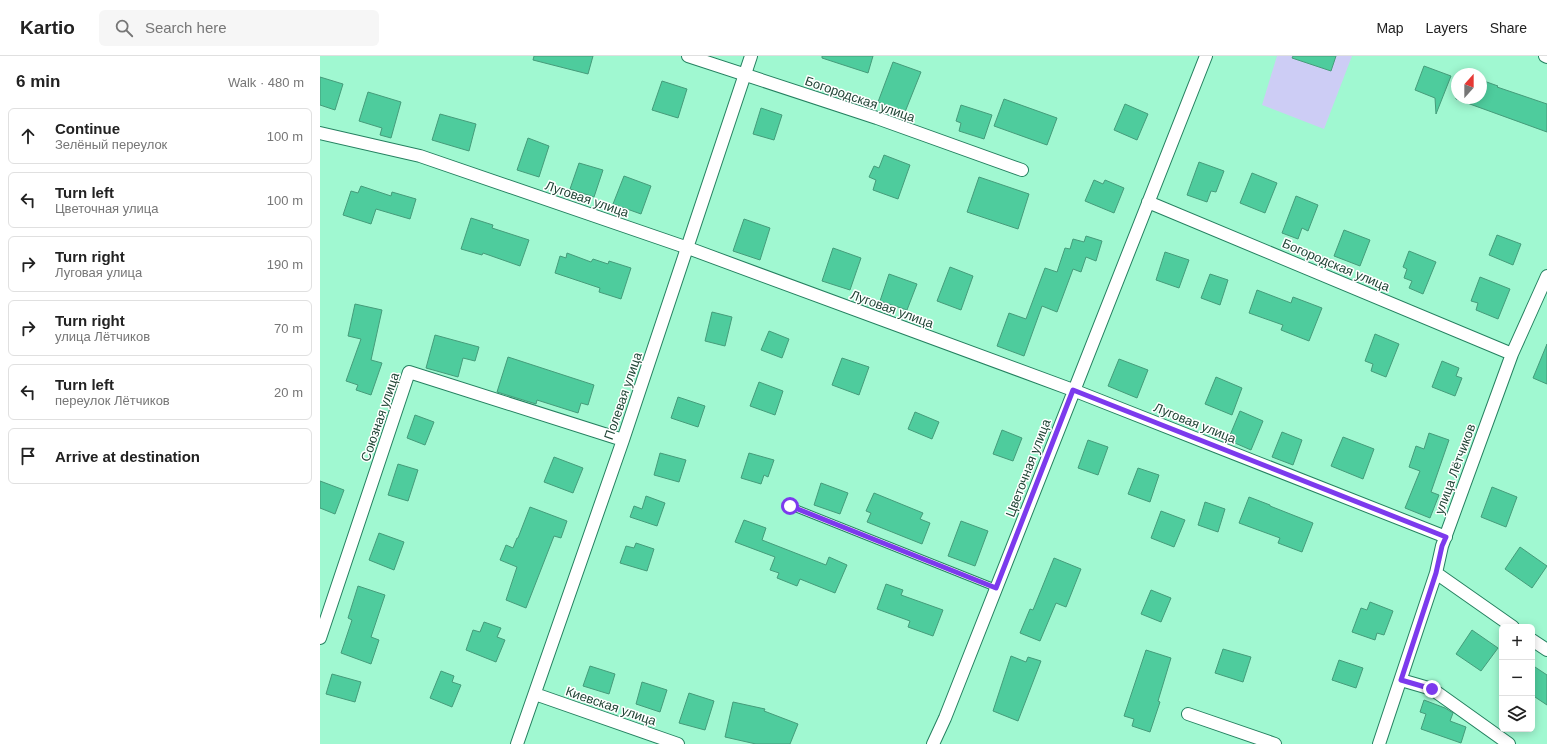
<!DOCTYPE html>
<html lang="en">
<head>
<meta charset="utf-8">
<style>
	body { margin:0; font-family:Helvetica,sans-serif; background:#f6f6f6; color:#222 }
	.controls { position:absolute; right:12px; bottom:12px; display:grid; overflow:hidden; border-radius:6px; box-shadow:0 2px 10px #0003 }
	.controls button { width:36px; height:36px; display:grid; place-items:center; padding:0; border:0; border-bottom:1px solid #e0e0e0; background:#fff; color:#222; font:20px sans-serif }
	.compass { position:absolute; left:1131px; top:12px; width:36px; height:36px; border-radius:50%; background:#fff; box-shadow:0 2px 10px #0003; rotate:21deg }
	.stop { position:absolute; width:12px; height:12px; margin:-9px; border:3px solid #7c3aed; border-radius:50%; background:#fff }
	.stop.end { background:#7c3aed; border-color:#fff; box-shadow:0 1px 4px #0008 }
	.list { margin:0; padding:0; list-style:none }
	h2 { display:flex; justify-content:space-between; align-items:center; height:52px; margin:0; padding:0 16px; font-size:17px }
	h2 small { font-size:13px; font-weight:400; color:#767676 }
	.list li { display:grid; grid-template-columns:26px 1fr auto; gap:12px; align-items:center; box-sizing:border-box; height:56px; margin:0 8px 8px; padding:0 8px; border:1px solid #e0e0e0; border-radius:6px }
	.list b { display:block; font-size:15px; white-space:nowrap }
	.list p { margin:0; font-size:13px; white-space:nowrap; color:#767676 }
	.list em { font-size:13px; font-style:normal; color:#767676 }
	.icon { flex:none; width:22px; height:22px; fill:none; stroke:currentColor; stroke-width:2; stroke-linecap:round; stroke-linejoin:round }
	.map { position:relative; flex:none; width:1227px; height:688px; overflow:hidden }
	header { display:flex; align-items:center; gap:24px; box-sizing:border-box; height:56px; padding:0 20px; background:#fff; border-bottom:1px solid #e0e0e0 }
	header strong { font-size:19px }
	nav { display:flex; gap:22px; margin-inline-start:auto; font-size:14px }
	.search { width:280px; height:36px; background:#f6f6f6; display:flex; align-items:center; gap:10px; box-sizing:border-box; padding:0 14px; border-radius:6px; color:#767676; font-size:15px }
	main { display:flex }
	aside { flex:1; background:#fff }
	.map>svg:first-child { display:block }
	.green { fill:#cdcdf5 }
	.building { fill:#4ecc9d; stroke:#459c7a }
	.lines { fill:none; stroke-linecap:round; stroke-linejoin:round }
	.lane-casing { stroke:#258160; stroke-width:8 }
	.street-casing { stroke:#258160; stroke-width:14 }
	.lane { stroke:#fff; stroke-width:6 }
	.street { stroke:#fff; stroke-width:12 }
	.route { stroke:#7c3aed; stroke-width:5 }
	.labels { text-anchor:middle; dominant-baseline:central; stroke-width:3; stroke-linejoin:round; paint-order:stroke }
	.street-label { font-size:13px; fill:#214536; stroke:#fff }
</style>
</head>
<body>
<header>
<strong>Kartio</strong>
<div class="search"><svg class="icon" aria-label="search" viewBox="0 0 24 24"><circle cx="10" cy="10" r="6"/><path d="M15 15l6 6"/></svg>Search here</div>
<nav><a>Map</a><a>Layers</a><a>Share</a></nav>
</header>
<main>
<aside>
<h2>6 min<small>Walk · 480 m</small></h2>
<ul class="list">
<li><svg class="icon" aria-label="ahead" viewBox="0 0 24 24"><path d="M12 20V5M6 11l6-6 6 6"/></svg><div><b>Continue</b><p>Зелёный переулок</p></div><em>100 m</em></li>
<li><svg class="icon" aria-label="left" viewBox="0 0 24 24"><path d="M17 20v-9H6M10 6l-5 5 5 5"/></svg><div><b>Turn left</b><p>Цветочная улица</p></div><em>100 m</em></li>
<li><svg class="icon" aria-label="right" viewBox="0 0 24 24"><path d="M7 20v-9h11M14 6l5 5-5 5"/></svg><div><b>Turn right</b><p>Луговая улица</p></div><em>190 m</em></li>
<li><svg class="icon" aria-label="right" viewBox="0 0 24 24"><path d="M7 20v-9h11M14 6l5 5-5 5"/></svg><div><b>Turn right</b><p>улица Лётчиков</p></div><em>70 m</em></li>
<li><svg class="icon" aria-label="left" viewBox="0 0 24 24"><path d="M17 20v-9H6M10 6l-5 5 5 5"/></svg><div><b>Turn left</b><p>переулок Лётчиков</p></div><em>20 m</em></li>
<li><svg class="icon" aria-label="arrive" viewBox="0 0 24 24"><path d="M6 21V4h12l-3 4 3 4H6"/></svg><div><b>Arrive at destination</b></div></li>
</ul>
</aside>
<div class="map">
<svg width="1227" height="688" viewBox="0 0 1227 688">
	<rect width="100%" height="100%" fill="#a0f8d1"/>
	<path class="green" d="M957,0h75l-28,73 -62,-24z"/>
	<path class="building" d="M214,0h59l-5,18 -55,-14z
		M502,0h51l-5,17 -46,-15z
		M973,0h43l-5,15 -39,-13z
		M573,6l28,10 -16,40 -27,-10z
		M1104,10l27,10 -15,38 -1,-16 -20,-8z
		M0,21l23,7 -8,26 -15,-5z
		M1161,24l17,6 -1,1 50,17v28l-91,-33v-1h25z
		M342,25l25,8 -9,29 -26,-8z
		M48,36l33,10 -10,36 -11,-3 2,-7 -23,-7z
		M684,43l53,19 -10,27 -53,-19z
		M805,48l23,10 -11,26 -23,-10z
		M641,49l31,10 -8,24 -25,-8 2,-8 -5,-2z
		M441,52l21,7 -8,25 -21,-6z
		M120,58l36,10 -7,27 -37,-11z
		M208,82l21,8 -10,31 -22,-7z
		M564,99l26,10 -12,34 -25,-9 3,-10 -7,-3 5,-11 5,2z
		M879,106l25,9 -8,21 -5,-1 -4,11 -20,-7z
		M259,107l24,7 -9,27 -24,-8z
		M932,117l25,10 -12,30 -25,-10z
		M304,120l27,10 -10,28 -28,-10z
		M659,121l50,17 -11,35 -51,-17z
		M774,124l9,4 2,-4 19,8 -10,25 -29,-12z
		M41,130l30,10 1,-4 24,7 -6,20 -34,-10 -5,15 -28,-9 8,-24 7,2z
		M976,140l22,9 -10,26 -6,-3 -4,11 -16,-6z
		M151,162l22,7 -1,3 37,12 -9,26 -37,-13 -1,2 -21,-6z
		M424,163l26,9 -10,32 -27,-9z
		M1024,174l26,10 -10,26 -26,-10z
		M1177,179l24,9 -8,21 -24,-10z
		M766,180l16,5 -6,20 -10,-4 -5,15 -8,-3 -16,43 -15,-6 -18,50 -27,-10 12,-33 17,6 19,-51 12,4 8,-24 5,1 3,-10 11,3z
		M513,192l28,10 -11,32 -28,-9z
		M1089,195l27,11 -13,32 -14,-6 3,-7 -8,-3 3,-9 -4,-2z
		M845,196l24,8 -10,28 -23,-8z
		M247,197l24,9 2,-3 15,5 1,-3 22,7 -10,31 -22,-7 1,-4 -45,-15 5,-17 6,2z
		M630,211l23,9 -12,34 -24,-9z
		M569,218l28,10 -10,26 -27,-9z
		M890,218l18,6 -8,25 -19,-7z
		M1160,221l30,12 -12,30 -22,-9 2,-7 -7,-2z
		M937,234l34,13 2,-6 29,11 -13,33 -28,-11 2,-5 -34,-12z
		M35,248l27,6 -11,50 11,3 -11,32 -15,-5 2,-5 -12,-4 15,-42 -13,-3z
		M392,256l20,5 -7,29 -20,-5z
		M449,275l20,8 -7,19 -21,-8z
		M1055,278l24,10 -13,33 -15,-6 2,-7 -8,-3z
		M115,279l44,12 -4,14 -12,-3 -5,19 -32,-9z
		M1227,288v40l-14,-6z
		M188,301l86,28 -6,20 -7,-2 -3,10 -41,-13 -1,4 -39,-12z
		M522,302l27,9 -10,28 -27,-10z
		M799,303l29,11 -11,28 -29,-12z
		M1122,305l17,7 -3,8 6,2 -7,18 -23,-9z
		M896,321l26,11 -10,27 -27,-11z
		M439,326l24,9 -8,24 -25,-9z
		M358,341l27,9 -7,21 -27,-9z
		M920,355l23,10 -12,29 -23,-10z
		M595,356l24,10 -7,17 -24,-10z
		M95,359l19,7 -9,23 -18,-7z
		M682,374l20,8 -9,23 -20,-7z
		M962,376l20,8 -9,25 -21,-8z
		M1109,377l20,7 -18,52 8,3 -9,23 -25,-10 15,-37 -11,-4 7,-21 8,3z
		M1023,381l31,12 -11,30 -32,-13z
		M768,384l20,7 -10,28 -20,-7z
		M340,397l26,7 -7,22 -25,-7z
		M429,397l25,7 -6,17 -4,-2 -3,9 -20,-6z
		M234,401l29,11 -10,25 -29,-11z
		M78,408l20,6 -10,31 -20,-6z
		M818,412l21,7 -9,27 -22,-8z
		M0,425l24,9 -9,24 -15,-6z
		M501,427l27,10 -8,21 -26,-9z
		M1172,431l25,10 -11,30 -25,-10z
		M554,437l49,20 -3,6 10,4 -8,21 -55,-22 4,-9 -5,-2z
		M326,440l19,7 -8,23 -27,-9 4,-11 8,3z
		M929,441l21,8v1l43,17 -11,29 -24,-9 2,-5 -41,-15z
		M885,446l20,7 -7,23 -20,-7z
		M210,451l37,14 -6,17 -7,-2 -28,72 -20,-8 11,-33 -17,-7 6,-15 7,3 4,-10h1z
		M841,455l24,9 -11,27 -23,-9z
		M424,464l22,8 -4,12 64,25 3,-8 18,8 -12,28 -35,-14 -3,7 -20,-8 2,-5 -9,-3 5,-13 -40,-15z
		M641,465l27,10 -13,35 -27,-10z
		M59,477l25,9 -10,28 -25,-10z
		M316,487l18,6 -7,22 -27,-8 6,-17 8,2z
		M1200,491l27,19 -15,22 -27,-19z
		M734,502l27,11 -15,38 -10,-4 -16,38 -20,-8 10,-24 3,1z
		M566,528l17,6 -2,5 42,15 -10,26 -25,-9 2,-6 -33,-12z
		M38,530l27,9 -14,42 8,3 -8,24 -30,-11 11,-33 -4,-2z
		M831,534l20,8 -10,24 -20,-8z
		M1050,546l23,9 -9,24 -7,-2 -2,7 -23,-8 9,-24 6,2z
		M164,566l17,6 -4,9 8,3 -9,22 -30,-12 7,-20 7,2z
		M1152,574l26,18 -17,23 -25,-17z
		M903,593l28,8 -8,25 -28,-9z
		M826,594l25,8 -13,43 2,1 -10,30 -18,-6 2,-7 -10,-3z
		M691,600l15,6 2,-5 13,4 -23,60 -25,-10z
		M1019,604l24,8 -7,20 -24,-8z
		M1212,609l15,10v30l-15,-10z
		M270,610l25,8 -6,20 -26,-8z
		M121,615l13,5 -2,6 9,3 -9,22 -22,-9z
		M12,618l29,8 -6,20 -29,-8z
		M322,626l25,8 -7,22 -24,-8z
		M369,637l25,8 -9,29 -26,-7z
		M1104,644l21,8 8,5 -3,8 16,6 -5,16 -40,-14 5,-15 -6,-2z
		M413,646l32,7 -1,2 34,13 -8,20h-34l-31,-7z"/>
	<g class="lines">
		<g class="lane-casing">
			<path id="lane" d="M470,450l206,82"/>
		</g>
		<g class="street-casing">
			<path id="street" d="M368,0l189,62 145,52
				M1225,0l2,1
				M0,77l100,23 268,92 385,142 373,147
				M828,146l364,152
				M1116,517l77,54
				M0,582l89,-266 214,68
				M1212,584l15,10
				M1081,624l31,9 77,55
				M215,638l143,50
				M868,658l87,30
				M197,688l106,-304 128,-384
				M613,688l12,-26 261,-662
				M1059,688l57,-171 6,-27 70,-192 35,-78"/>
		</g>
		<use href="#lane" class="lane"/>
		<use href="#street" class="street"/>
	</g>
	<g class="lines">
		<path class="route" d="M470,450l206,82 77,-198 373,147 -4,9 -6,27 -35,107 31,9"/>
	</g>
	<g class="labels">
		<g class="street-label">
			<text transform="translate(540 43) rotate(19)">Богородская улица</text>
			<text transform="translate(267 143) rotate(19)">Луговая улица</text>
			<text transform="translate(1016 209) rotate(23)">Богородская улица</text>
			<text transform="translate(572 253) rotate(20)">Луговая улица</text>
			<text transform="translate(303 340) rotate(-71)">Полевая улица</text>
			<text transform="translate(60 361) rotate(-71)">Союзная улица</text>
			<text transform="translate(875 367) rotate(22)">Луговая улица</text>
			<text transform="translate(708 412) rotate(-69)">Цветочная улица</text>
			<text transform="translate(1135 413) rotate(-70)">улица Лётчиков</text>
			<text transform="translate(291 650) rotate(19)">Киевская улица</text>
		</g>
	</g>
</svg>
<div class="controls">
<button>+</button>
<button>−</button>
<button><svg class="icon" aria-label="layers" viewBox="0 0 24 24"><path d="M12 4l9 5-9 5-9-5zM3 14l9 5 9-5"/></svg></button>
</div>
<svg class="compass" viewBox="-18 -18 36 36"><path d="M0-13l5 13h-10z" fill="#e53935"/><path d="M0 13l5-13h-10z" fill="#767676"/></svg>
<div class="stop" style="left:470px;top:450px"></div>
<div class="stop end" style="left:1112px;top:633px"></div>
</div>
</main>
</body>
</html>
